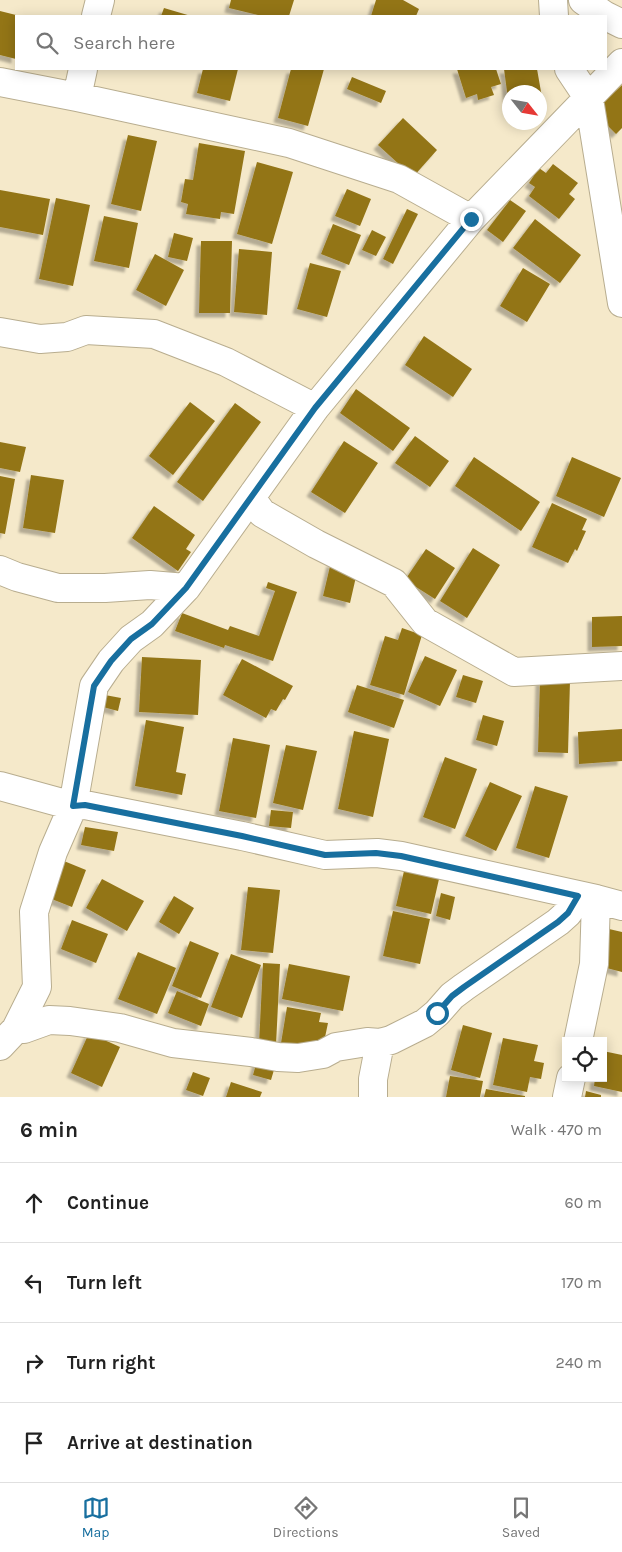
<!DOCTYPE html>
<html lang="en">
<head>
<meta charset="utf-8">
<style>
	body { margin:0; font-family:Karla,sans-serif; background:#f2f2f2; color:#222 }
	.controls { position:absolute; right:15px; bottom:15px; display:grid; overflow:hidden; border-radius:0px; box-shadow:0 2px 12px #0003 }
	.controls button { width:45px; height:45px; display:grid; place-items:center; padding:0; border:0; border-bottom:1px solid #e0e0e0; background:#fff; color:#222; font:25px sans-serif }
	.compass { position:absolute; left:502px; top:85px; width:45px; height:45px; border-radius:50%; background:#fff; box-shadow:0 2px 12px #0003; rotate:121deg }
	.stop { position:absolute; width:15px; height:15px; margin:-11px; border:4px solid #186f9f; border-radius:50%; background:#fff }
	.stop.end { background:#186f9f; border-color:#fff; box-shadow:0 1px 5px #0008 }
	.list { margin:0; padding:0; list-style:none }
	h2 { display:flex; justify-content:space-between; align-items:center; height:65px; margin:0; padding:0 20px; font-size:21px }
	h2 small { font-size:16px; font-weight:400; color:#767676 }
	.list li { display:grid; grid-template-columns:32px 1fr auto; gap:15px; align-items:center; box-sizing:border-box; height:80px; padding:0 20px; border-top:1px solid #e0e0e0 }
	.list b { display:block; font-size:19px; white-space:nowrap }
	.list em { font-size:16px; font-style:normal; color:#767676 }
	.icon { flex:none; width:28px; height:28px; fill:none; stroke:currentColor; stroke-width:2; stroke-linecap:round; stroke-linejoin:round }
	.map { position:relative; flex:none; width:622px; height:1097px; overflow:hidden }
	.search { position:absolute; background:#fff; box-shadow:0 2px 12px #0003; left:15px; right:15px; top:15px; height:55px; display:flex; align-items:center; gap:12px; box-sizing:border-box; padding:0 18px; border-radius:0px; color:#767676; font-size:19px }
	.sheet { height:385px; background:#fff }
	nav { display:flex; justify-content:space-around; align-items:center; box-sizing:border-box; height:70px; border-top:1px solid #e0e0e0; background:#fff; font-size:14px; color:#767676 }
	nav a { display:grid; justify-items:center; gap:2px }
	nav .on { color:#186f9f }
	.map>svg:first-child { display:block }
	.building { fill:#937518; filter:url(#shadow) }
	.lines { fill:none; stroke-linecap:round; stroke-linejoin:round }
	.minor-casing { stroke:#b8ad8f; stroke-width:30 }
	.minor { stroke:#fff; stroke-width:28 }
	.route { stroke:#186f9f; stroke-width:6 }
</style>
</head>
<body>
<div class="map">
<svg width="622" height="1097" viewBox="0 0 622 1097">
	<defs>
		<filter id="shadow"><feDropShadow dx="-4.5" dy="4.5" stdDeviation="1" flood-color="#0004"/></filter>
	</defs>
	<rect width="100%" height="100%" fill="#f5e9ca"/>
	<path class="building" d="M231,0h63l-5,16h-27l-33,-8z
		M376,0h27l16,9 -3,7h-45z
		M164,8l27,8h-30z
		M0,11l20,5h-4v43l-16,-4z
		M203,69h35l-8,32 -33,-8z
		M291,69h33l-16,57 -30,-8z
		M457,69h39l5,15 -10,3 3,8 -16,5 -1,-6 -11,4z
		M504,69h33l6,34h-3v-11h-30l-2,7z
		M352,77l34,14 -5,12 -34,-14z
		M622,85v43l-6,6 -22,-22z
		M403,118l34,32 -24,27 -35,-32z
		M128,135l29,6 -16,70 -30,-7z
		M199,143l46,8 -11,63 -13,-2 -1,7 -34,-5 2,-10 -7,-2 4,-23 8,1z
		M257,162l36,10 -21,72 -35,-10z
		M553,164l25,19 -9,11 6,5 -16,20 -30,-23 6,-9 -6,-4 10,-15 7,5z
		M347,189l24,10 -11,27 -25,-10z
		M0,190l50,9 -7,36 -43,-8z
		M56,198l34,7 -17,81 -34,-7z
		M510,200l16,11 -23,31 -16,-12z
		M407,209l11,5 -25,50 -10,-5z
		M104,216l34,7 -9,45 -35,-7z
		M535,219l46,36 -21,28 -47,-35z
		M333,224l28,11 -12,30 -28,-11z
		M372,230l14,7 -10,19 -14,-6z
		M174,233l19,5 -6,23 -19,-4z
		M201,241h31l-2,72h-31z
		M239,249l33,3 -5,63 -33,-3z
		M155,254l29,16 -18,36 -30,-16z
		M310,263l31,8 -14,46 -30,-8z
		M523,268l27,16 -23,38 -27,-16z
		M424,336l48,33 -19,28 -48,-32z
		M356,389l54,39 -17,23 -53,-38z
		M190,402l25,19 -42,54 -24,-19z
		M235,403l26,19 -58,79 -26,-19z
		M415,436l34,25 -19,26 -35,-24z
		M344,441l34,22 -33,50 -34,-21z
		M0,442l26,5 -6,25 -20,-4z
		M474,457l66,45 -19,29 -66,-45z
		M572,457l49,21 -17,39 -48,-21z
		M31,475l33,5 -9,53 -32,-5z
		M0,476l15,3 -10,55 -5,-1z
		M552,503l35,16 -5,11 4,1 -9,20 -2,-2 -7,14 -36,-16z
		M154,506l41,29 -9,14 5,3 -13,19 -46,-33z
		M473,548l27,17 -33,53 -27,-17z
		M426,549l29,19 -20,31 -30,-19z
		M331,562l27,6 -8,35 -27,-7z
		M268,582l29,10 -24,69 -48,-16 -1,3 -49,-17 7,-18 46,17 2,-4 29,10 16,-45 -9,-3z
		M622,616v30l-30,1v-30z
		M402,628l20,7 -18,60 -34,-10 15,-49 13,4z
		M425,656l32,14 -17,36 -32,-14z
		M142,657l59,3 -3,55 -59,-3z
		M242,659l51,27 -8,14 -2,-1 -7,12 -5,-2 -5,9 -43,-23z
		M463,675l20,6 -7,22 -20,-6z
		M540,680l30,1 -2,72 -30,-1z
		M357,685l47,15 -10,28 -46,-16z
		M105,695l16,3 -3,13 -15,-4z
		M483,715l21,6 -7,25 -21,-6z
		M146,720l38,7 -8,45 10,2 -4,21 -47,-9z
		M622,729v32l-43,3 -1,-32z
		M354,731l35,8 -16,78 -35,-8z
		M233,738l37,7 -14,73 -37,-7z
		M286,745l31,6 -14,59 -30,-7z
		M445,757l32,12 -22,60 -32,-12z
		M490,782l32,14 -26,55 -31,-15z
		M535,786l33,10 -19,62 -33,-10z
		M271,810l22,2 -2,16 -22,-2z
		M85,827l33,5 -4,19 -33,-6z
		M59,859l27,11 -14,37 -28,-11z
		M404,871l35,8 -8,35 -35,-8z
		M102,879l42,22 -17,30 -41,-23z
		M248,887l32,3 -7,63 -32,-3z
		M441,893l14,4 -5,23 -14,-4z
		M174,896l20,12 -15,26 -20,-12z
		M393,911l37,8 -10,45 -37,-8z
		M72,920l36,14 -12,29 -35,-14z
		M609,929l13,3v40l-23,-6z
		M190,941l29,12 -18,45 -29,-12z
		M138,952l38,16 -19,46 -39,-15z
		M231,954l30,11 -19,53 -31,-11z
		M263,963l17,1 -4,81 -17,-1z
		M289,964l61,12 -7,35 -61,-12z
		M177,991l32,13 -8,22 -33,-13z
		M287,1007l34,6 -2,9 9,1 -4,19 -10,-1 -1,7 -32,-5z
		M463,1025l29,8 -12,45 -29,-8z
		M89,1033l31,14 -18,40 -31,-14z
		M503,1038l35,7 -4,16 10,2 -3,16 -11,-2 -3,15 -34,-7z
		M603,1051l19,4v37l-28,-6 1,-8h8z
		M258,1057l18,6 -5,17 -18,-5z
		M193,1072l17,6 -7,18 -17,-6z
		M450,1076l33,5 -3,16h-34z
		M231,1082l31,10 -2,5h-34z
		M486,1089l39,7v1h-41z
		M586,1091l15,4v2h-16z"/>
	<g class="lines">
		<g class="minor-casing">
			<path id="minor" d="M553,0l1,16
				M583,0l21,15 18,9
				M96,16l4,-16
				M569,69l20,30 33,204
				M0,82l77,15 212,46 110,36 72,40
				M77,97l6,-28
				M0,332l40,7 27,-2 19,-7 68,4 72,28 89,46
				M254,493v9l8,11 54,31 78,39 31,39 89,50 108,-6
				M0,570l17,7 41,11h47l45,-3 36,3
				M0,786l73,20 12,-1 157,31 83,19 52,-2 24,3 195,43 26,7
				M16,1029h8l25,-9 21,1 50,7 53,15 78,9 27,5 20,1 25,-4 13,-7 31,-5 13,1 11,-3 34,-17 12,-10 15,-17 12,-9 94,-65 10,-9 11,-17
				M578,1041l16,-77 2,-65
				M0,1046l16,-17 21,-42 -3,-75 19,-60 20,-46 21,-120 17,-25 20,-22 21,-15 34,-36 129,-180 156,-189 151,-156
				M373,1097v-18l7,-36
				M567,1097l4,-19"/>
		</g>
		<use href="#minor" class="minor"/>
	</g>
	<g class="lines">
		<path class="route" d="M437,1013l15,-17 12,-9 94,-65 10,-9 10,-17 -177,-40 -25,-3 -51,2 -83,-19 -157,-31 -12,1 21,-120 17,-25 20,-22 21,-15 34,-36 129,-180 156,-189"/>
	</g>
</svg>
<div class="controls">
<button><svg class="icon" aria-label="locate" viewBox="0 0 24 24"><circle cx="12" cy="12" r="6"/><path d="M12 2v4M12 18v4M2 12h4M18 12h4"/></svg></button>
</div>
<svg class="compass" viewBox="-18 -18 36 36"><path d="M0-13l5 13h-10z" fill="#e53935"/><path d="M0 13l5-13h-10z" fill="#767676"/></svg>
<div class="stop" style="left:437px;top:1013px"></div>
<div class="stop end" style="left:471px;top:219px"></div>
<div class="search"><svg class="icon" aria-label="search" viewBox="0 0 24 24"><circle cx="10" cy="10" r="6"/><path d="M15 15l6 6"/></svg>Search here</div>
</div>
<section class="sheet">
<h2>6 min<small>Walk · 470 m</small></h2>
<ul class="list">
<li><svg class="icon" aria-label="ahead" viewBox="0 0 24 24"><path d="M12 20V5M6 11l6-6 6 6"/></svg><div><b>Continue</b></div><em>60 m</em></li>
<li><svg class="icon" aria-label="left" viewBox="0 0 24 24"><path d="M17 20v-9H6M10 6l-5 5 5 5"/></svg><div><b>Turn left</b></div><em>170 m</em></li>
<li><svg class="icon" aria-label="right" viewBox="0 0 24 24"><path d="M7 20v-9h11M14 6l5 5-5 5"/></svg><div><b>Turn right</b></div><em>240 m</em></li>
<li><svg class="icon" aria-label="arrive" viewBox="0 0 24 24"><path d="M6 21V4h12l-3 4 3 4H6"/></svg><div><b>Arrive at destination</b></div></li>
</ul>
</section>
<nav>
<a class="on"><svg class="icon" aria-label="map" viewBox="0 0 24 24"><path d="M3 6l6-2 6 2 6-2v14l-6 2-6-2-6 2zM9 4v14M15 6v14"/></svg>Map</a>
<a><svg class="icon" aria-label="directions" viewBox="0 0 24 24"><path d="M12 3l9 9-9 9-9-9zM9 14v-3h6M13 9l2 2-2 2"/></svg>Directions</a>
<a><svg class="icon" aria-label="saved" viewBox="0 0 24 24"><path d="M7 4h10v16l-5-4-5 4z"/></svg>Saved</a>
</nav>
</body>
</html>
